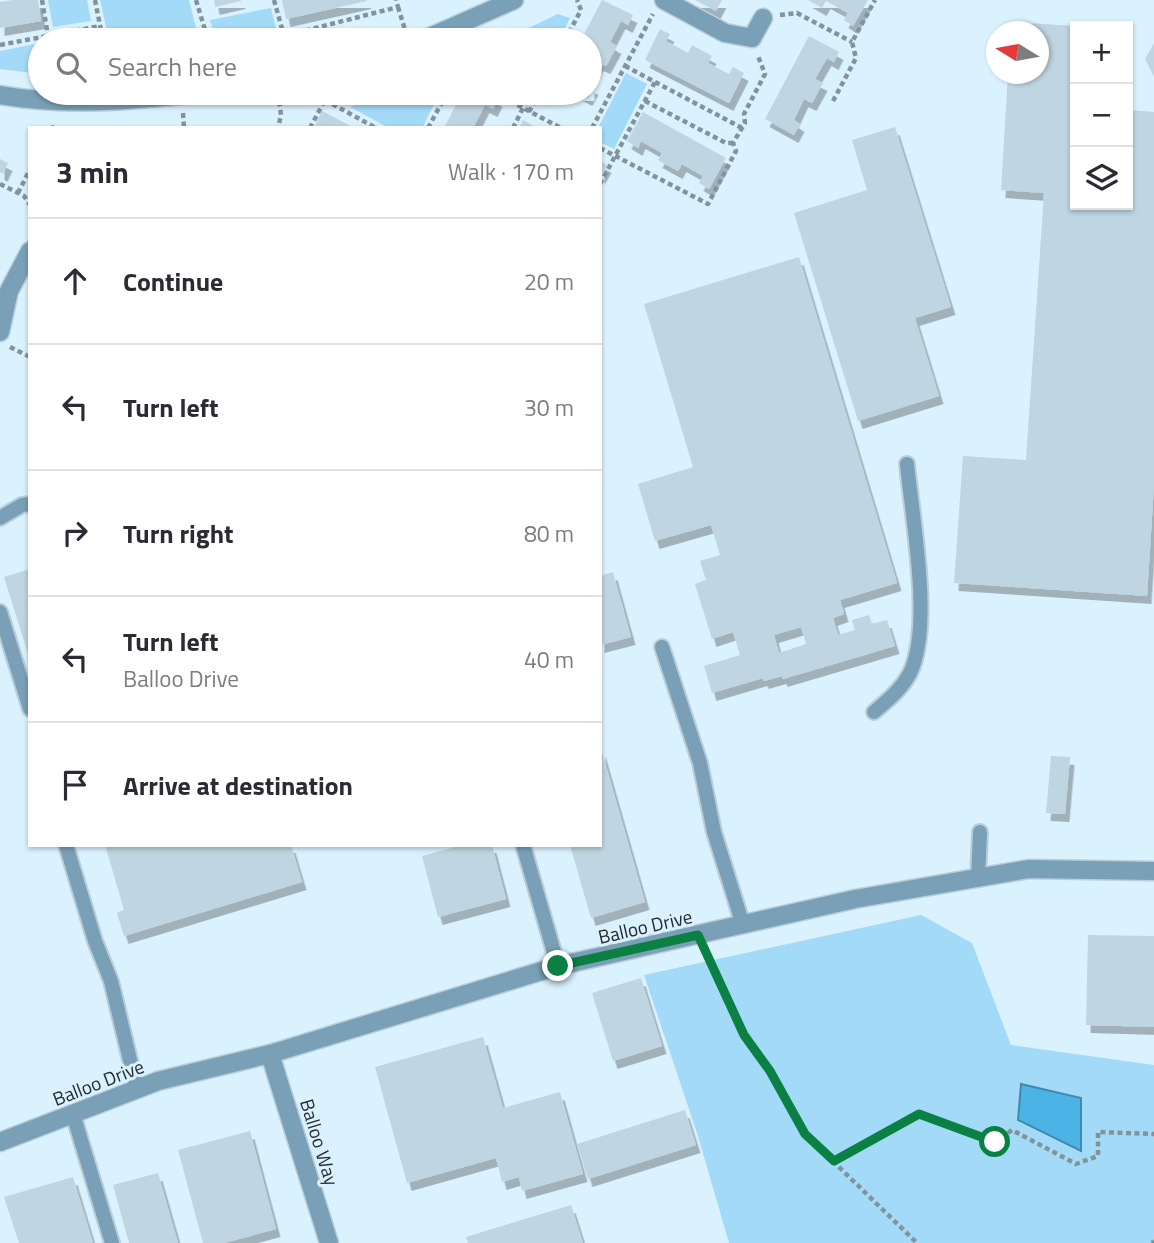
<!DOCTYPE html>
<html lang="en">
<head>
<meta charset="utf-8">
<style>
	body { margin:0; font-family:"Titillium Web",sans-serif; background:#f7f7f7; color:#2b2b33 }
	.controls { position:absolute; right:21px; top:21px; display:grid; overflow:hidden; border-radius:0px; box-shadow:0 2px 5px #0004 }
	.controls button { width:63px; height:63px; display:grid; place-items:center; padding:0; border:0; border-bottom:2px solid #e1e1e2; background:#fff; color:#2b2b33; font:35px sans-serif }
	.compass { position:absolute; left:986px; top:21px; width:63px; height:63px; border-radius:50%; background:#fff; box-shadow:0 2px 5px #0004; rotate:281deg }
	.stop { position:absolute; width:21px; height:21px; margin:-16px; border:5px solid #0b8043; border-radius:50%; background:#fff }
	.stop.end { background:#0b8043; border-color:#fff; box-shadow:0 2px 7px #0008 }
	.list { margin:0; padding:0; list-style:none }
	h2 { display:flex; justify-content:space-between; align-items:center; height:91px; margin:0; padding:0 28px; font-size:30px }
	h2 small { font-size:23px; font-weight:400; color:#7c7c81 }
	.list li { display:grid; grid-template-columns:46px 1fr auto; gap:21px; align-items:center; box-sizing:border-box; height:126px; padding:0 28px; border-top:2px solid #e1e1e2 }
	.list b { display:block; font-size:26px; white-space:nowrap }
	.list p { margin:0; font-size:23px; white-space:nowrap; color:#7c7c81 }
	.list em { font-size:23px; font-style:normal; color:#7c7c81 }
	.icon { flex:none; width:38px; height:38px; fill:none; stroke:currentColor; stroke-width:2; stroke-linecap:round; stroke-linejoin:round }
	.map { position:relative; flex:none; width:1154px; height:1243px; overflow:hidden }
	.search { position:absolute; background:#fff; box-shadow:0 2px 5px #0004; left:28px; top:28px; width:574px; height:77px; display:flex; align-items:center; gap:18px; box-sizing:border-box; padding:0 24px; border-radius:38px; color:#7c7c81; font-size:26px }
	.panel { position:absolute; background:#fff; box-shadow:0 2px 5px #0004; left:28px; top:126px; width:574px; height:721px; border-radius:0px }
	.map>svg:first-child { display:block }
	.green { fill:#a3daf8 }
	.water { fill:#4bb3e5; stroke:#3f8aaf; stroke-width:2 }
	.building { fill:#bfd5e1; fill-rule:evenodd; filter:url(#shadow) }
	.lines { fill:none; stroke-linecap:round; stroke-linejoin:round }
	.service-casing { stroke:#b9ced9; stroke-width:18 }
	.minor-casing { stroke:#b9ced9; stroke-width:21 }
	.tertiary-casing { stroke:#b9ced9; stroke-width:21 }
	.path { stroke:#83939c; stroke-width:4.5; stroke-dasharray:5 3.5; stroke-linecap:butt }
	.service { stroke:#79a0b6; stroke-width:14 }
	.minor { stroke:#79a0b6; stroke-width:18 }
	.tertiary { stroke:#79a0b6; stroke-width:18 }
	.route { stroke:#0b8043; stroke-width:9 }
	.labels { text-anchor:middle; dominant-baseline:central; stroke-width:6; stroke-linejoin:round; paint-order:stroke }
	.street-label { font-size:19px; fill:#242c31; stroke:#daf1fe }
</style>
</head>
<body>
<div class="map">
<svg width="1154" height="1243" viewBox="0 0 1154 1243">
	<defs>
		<filter id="shadow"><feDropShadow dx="4.5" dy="8" stdDeviation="0" flood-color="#0004"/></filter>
	</defs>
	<rect width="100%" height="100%" fill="#daf1fe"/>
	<path class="green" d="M48,0h39l4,21 -38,6z
		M100,0h89l10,40h-90z
		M271,8l8,32h-63l-6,-20z
		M558,14l12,4 -11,22h-55z
		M40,43v31l-40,-5v-18z
		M626,73l21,11 -33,65 -14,-7 -2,-14z
		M382,93h58l-18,35h-33l-39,-21z
		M921,915l51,28 39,102 143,20v178h-425l-31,-107 -54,-161z"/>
	<path class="water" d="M1021,1084l60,14v53l-63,-31z"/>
	<path class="building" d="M13,0h25l3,21 -41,7v-26z
		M214,0h27v1l-26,6z
		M282,0h84l1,1 -81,18z
		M602,0l31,15 -5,10 -7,-4 -11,21 7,4 -11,20 -7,-3 -9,16v-39h-9z
		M695,0h27l-6,11z
		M808,0h60l-15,26 -9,-6 4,-7 -22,-12 -4,7z
		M1012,22l63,4v179h53v-95l26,2v373l-7,111 -193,-13 9,-127 63,4 18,-267 -43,-3 7,-116h31v-42h-28z
		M660,29l10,5 -4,7 22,12 4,-8 20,11 -4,7 21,11 4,-7 11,6 -15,30 -84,-43z
		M809,36l30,16 -5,10 -7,-4 -12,21 8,4 -11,20 -8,-4 -10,21 6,4 -6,11 -29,-16z
		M1154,43v33l-9,-17z
		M590,85l4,2 -6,11 -10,-5h12z
		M462,93h25l11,6 -5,10 -8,-4 -12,23h-29z
		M322,111l21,11 11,6h-40z
		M643,112l83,46 -17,31 -10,-6 4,-7 -21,-12 -4,7 -11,-6 -9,-5 4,-7 -21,-12 -3,7 -11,-7z
		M523,120l14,8h-18z
		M895,127l56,180 -36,11 24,78 -81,25 -64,-208 73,-23 -15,-50z
		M0,159l8,4 -5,11 -3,-2z
		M600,161l7,4 -7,12z
		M799,257l98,326 -57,17 4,14 -11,4 5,17 17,-5 -3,-10 17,-5 3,9 15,-4 8,26 -112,33 -1,-3 -18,5 -1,-3 -51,15 -8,-27 36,-11 -7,-23 -21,7 -17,-55 11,-4 -6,-19 20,-6 -9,-30 -56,16 -17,-57 55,-17 -49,-163zM801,627l5,17 -27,9 -5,-18z
		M30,569v85h-2l-24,-77z
		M613,572l18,65 -31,8v-69z
		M601,748l44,154 -54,16 -21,-73h30z
		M1051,756l19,1 -5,57 -19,-1z
		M105,845h186l11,37 -178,54 -7,-23 7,-3z
		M463,845h29l14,54 -68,18 -16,-61z
		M1088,935l66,1v91l-68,-2z
		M641,978l21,68 -49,15 -21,-68z
		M483,1037l20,71 57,-16 23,82 -61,17 -3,-14 -17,5 -6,-24 -89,25 -32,-116z
		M685,1110l11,35 -108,34 -11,-35z
		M250,1131l26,98 -52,14h-21l-25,-93z
		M158,1173l20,70h-49l-16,-58z
		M73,1177l20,66h-74l-15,-46z
		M571,1205l12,38h-115l-2,-6z"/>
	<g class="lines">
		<g class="service-casing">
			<path id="service" d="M0,518l22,-13 8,-1
				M0,612l30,97
				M662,647l38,116 14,69 29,93
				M874,712c14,-12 27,-22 36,-39 23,-47 2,-156 -3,-209
				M66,845l29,96 16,40 26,108
				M523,845l35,121
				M978,878l2,-46
				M73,1114l39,129"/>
		</g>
		<g class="minor-casing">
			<path id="minor" d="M664,0l61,33 27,5 11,-20
				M423,40l91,-40
				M0,95c69,12 134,5 203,-2
				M0,332l9,-41 21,-40
				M270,1054l59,189"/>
		</g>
		<g class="tertiary-casing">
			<path id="tertiary" d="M0,1142l158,-61 112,-27 288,-88 297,-67 174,-30 125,2"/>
		</g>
		<path class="path" d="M42,0l6,36
			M95,0l8,40
			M196,0l12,40
			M274,0l10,36 114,-29 -2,-7
			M398,7l8,26
			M780,15l17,-2 55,29
			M565,40l16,-30 -4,-10
			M0,45l100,-19
			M625,66l117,62
			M278,93l3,22 -3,13
			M495,93l66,35
			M325,100l51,28
			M645,101l81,42h7
			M833,101l23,-43 -4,-16 23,-42
			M529,112l10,-19
			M183,113l1,15
			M51,127l3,1
			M310,128l15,-28 -1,-7
			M428,128l19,-35
			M513,128l10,-20
			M592,128l61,-114
			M600,148l108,56 28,-53 -3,-8 12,-20 -1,-9 21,-40 -7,-18
			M0,184l24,12 6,9
			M600,184l55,-102
			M18,193l12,-24
			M10,347l20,10
			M706,952l38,83 26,36 35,63 112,109
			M833,1161l86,-48 76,29 17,-12 64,34 22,-8v-24l56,2
			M1152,1243l2,-2"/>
		<use href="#service" class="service"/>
		<use href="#minor" class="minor"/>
		<use href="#tertiary" class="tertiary"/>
	</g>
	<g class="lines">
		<path class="route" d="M558,966l140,-31 46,100 26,36 35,63 29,27 85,-47 76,28"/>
	</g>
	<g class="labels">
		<g class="street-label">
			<text transform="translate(645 926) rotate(-13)">Balloo Drive</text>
			<text transform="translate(98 1082) rotate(-21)">Balloo Drive</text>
			<text transform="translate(320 1142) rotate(73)">Balloo Way</text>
		</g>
	</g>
</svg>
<div class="controls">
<button>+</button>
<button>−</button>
<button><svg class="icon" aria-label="layers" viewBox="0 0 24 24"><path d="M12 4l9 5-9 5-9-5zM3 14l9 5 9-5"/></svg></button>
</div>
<svg class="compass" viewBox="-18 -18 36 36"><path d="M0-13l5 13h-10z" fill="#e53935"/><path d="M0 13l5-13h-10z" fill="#7c7c81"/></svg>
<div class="stop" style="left:995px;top:1142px"></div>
<div class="stop end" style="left:558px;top:966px"></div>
<div class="search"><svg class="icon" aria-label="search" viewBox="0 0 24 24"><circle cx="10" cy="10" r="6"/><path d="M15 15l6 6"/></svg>Search here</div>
<section class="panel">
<h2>3 min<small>Walk · 170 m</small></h2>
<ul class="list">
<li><svg class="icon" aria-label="ahead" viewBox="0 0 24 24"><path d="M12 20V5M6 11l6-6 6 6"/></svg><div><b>Continue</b></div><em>20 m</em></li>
<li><svg class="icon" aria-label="left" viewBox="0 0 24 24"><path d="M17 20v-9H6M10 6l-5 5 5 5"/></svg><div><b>Turn left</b></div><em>30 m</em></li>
<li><svg class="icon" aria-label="right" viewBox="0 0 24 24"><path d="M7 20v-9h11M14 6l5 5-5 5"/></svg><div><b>Turn right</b></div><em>80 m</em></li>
<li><svg class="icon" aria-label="left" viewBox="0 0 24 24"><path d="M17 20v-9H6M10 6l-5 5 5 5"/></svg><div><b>Turn left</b><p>Balloo Drive</p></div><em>40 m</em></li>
<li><svg class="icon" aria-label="arrive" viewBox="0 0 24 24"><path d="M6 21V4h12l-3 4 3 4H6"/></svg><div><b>Arrive at destination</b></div></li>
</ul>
</section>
</div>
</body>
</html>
